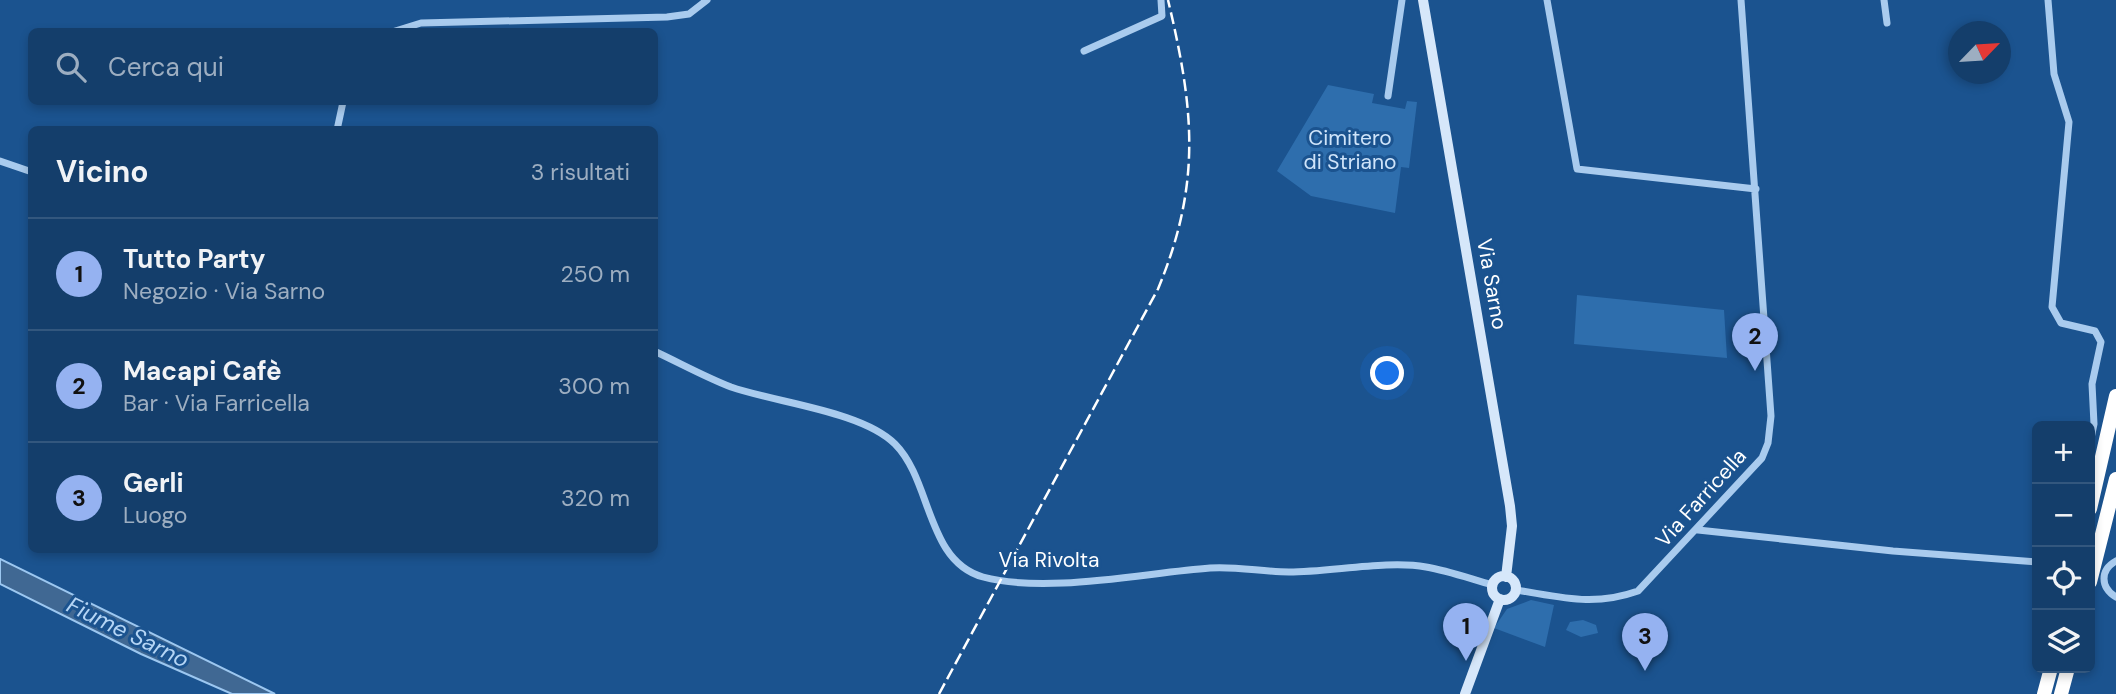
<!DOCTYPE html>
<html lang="it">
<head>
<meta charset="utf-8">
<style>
	body { margin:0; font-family:"DM Sans",sans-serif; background:#1d4571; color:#f1f3f6 }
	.controls { position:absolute; right:21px; bottom:21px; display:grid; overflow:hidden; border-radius:10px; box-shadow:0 4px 10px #0003 }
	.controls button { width:63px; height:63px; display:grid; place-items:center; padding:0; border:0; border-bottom:2px solid #33577e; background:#143e6b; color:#f1f3f6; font:35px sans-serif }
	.compass { position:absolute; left:1948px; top:21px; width:63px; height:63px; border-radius:50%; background:#143e6b; box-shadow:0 4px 10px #0003; rotate:65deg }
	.you { position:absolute; left:1388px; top:374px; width:24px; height:24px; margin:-18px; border:5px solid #fff; border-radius:50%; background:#1a73e8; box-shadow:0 0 0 10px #1a73e833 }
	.badge { display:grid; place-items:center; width:46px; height:46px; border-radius:50%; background:#95b2f1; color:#111; font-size:23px; font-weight:700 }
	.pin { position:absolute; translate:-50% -58px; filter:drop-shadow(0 2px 4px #0008) }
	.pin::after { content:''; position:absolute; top:37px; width:24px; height:21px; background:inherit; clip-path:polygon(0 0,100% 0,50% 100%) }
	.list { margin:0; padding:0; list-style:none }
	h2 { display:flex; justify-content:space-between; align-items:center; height:91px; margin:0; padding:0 28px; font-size:30px }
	h2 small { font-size:23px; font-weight:400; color:#9daec1 }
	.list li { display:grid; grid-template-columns:46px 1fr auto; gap:21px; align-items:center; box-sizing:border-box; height:112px; padding:0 28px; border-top:2px solid #33577e }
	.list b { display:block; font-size:26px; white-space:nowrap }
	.list p { margin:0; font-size:23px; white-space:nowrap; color:#9daec1 }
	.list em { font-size:23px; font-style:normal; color:#9daec1 }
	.icon { flex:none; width:38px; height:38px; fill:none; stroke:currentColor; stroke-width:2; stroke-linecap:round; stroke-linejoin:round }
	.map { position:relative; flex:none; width:2116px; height:694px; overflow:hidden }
	.search { position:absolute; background:#143e6b; box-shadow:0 4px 10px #0003; left:28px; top:28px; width:630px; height:77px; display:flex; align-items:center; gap:18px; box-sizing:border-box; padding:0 24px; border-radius:10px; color:#9daec1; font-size:26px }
	.panel { position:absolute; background:#143e6b; box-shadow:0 4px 10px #0003; left:28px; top:126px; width:630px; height:427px; border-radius:10px }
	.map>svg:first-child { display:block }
	.green { fill:#2e6ead }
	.water { fill:#406893; stroke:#9cc7f0; stroke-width:2 }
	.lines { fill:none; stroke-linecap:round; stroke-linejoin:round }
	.minor { stroke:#a9cbee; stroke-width:7 }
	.secondary { stroke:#d6e7fa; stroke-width:10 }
	.motorway { stroke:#fff; stroke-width:14 }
	.rail { stroke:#fff; stroke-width:2.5; stroke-dasharray:12 5; stroke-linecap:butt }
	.labels { text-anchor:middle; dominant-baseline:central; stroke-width:6; stroke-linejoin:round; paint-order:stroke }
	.park-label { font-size:21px; fill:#cfe4fa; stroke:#1b538f }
	.street-label { font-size:21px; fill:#fff; stroke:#1b538f }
	.water-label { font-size:23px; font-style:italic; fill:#b5d5f5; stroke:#1b538f }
</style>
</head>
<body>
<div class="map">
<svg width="2116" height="694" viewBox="0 0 2116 694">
	<rect width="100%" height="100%" fill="#1b538f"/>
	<path class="green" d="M1328,85l46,9 -2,9 33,6 2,-8 10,1 -8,66 -8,-1 -6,46 -84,-17 -34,-25z
		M1577,295l147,15 3,48 -153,-14z
		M1531,600l23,5 -9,42 -51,-19 13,-19z
		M1583,620l13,5 2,8 -17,4 -15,-7 4,-8z"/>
	<path class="water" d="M0,559l275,135h-43l-91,-40 -141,-70z"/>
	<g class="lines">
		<path class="minor" d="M1547,0l30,169 179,20
			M1884,0l3,23
			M2048,0l6,74 15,48 -17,185 9,16 34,8 6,11 -9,42 2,40 -4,19
			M392,32l29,-9 246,-6 22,-3 18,-14
			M1084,51l78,-35 -1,-16
			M1388,96l14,-96
			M337,130l6,-28
			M0,161l32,11
			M654,351c26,12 51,26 77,36 46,16 131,24 164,57 37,37 31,117 88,133 64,17 160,-4 227,-9 26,-2 53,4 79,4 42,0 99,-12 137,-5 23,4 45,12 67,18
			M1698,530l195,21 144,11
			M2116,561c-16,9 -16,26 0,36
			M1516,590c45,7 77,17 122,1l124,-133 6,-15 3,-27 -30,-416"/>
		<path class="secondary" d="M1423,0l87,506 2,20 -6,51
			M1492 588a12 12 0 1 1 24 0a12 12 0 1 1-24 0Z
			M1465,694l35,-95"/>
		<path class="motorway" d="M2090,509l26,-113
			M2090,582l26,-103
			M2044,694l7,-26
			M2061,694l7,-26"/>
		<path class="rail" d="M939,694l219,-405c44,-106 36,-180 10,-289"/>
	</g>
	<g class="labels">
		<g class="park-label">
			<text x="1350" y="138">Cimitero<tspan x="1350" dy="24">di Striano</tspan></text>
		</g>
		<g class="street-label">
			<text transform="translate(1492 284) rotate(80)">Via Sarno</text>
			<text transform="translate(1701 498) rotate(-48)">Via Farricella</text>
			<text x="1049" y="560">Via Rivolta</text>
		</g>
		<g class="water-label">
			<text transform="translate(128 632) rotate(26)">Fiume Sarno</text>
		</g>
	</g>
</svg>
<div class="controls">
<button>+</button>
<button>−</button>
<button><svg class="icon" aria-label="locate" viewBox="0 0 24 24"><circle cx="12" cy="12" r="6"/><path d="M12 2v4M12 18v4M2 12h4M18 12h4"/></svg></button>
<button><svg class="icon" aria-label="layers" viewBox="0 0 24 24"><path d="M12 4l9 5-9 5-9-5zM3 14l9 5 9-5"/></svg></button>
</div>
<svg class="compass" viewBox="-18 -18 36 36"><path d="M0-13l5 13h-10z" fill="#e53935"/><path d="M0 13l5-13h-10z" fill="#9daec1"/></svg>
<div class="you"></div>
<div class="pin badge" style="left:1466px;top:661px">1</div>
<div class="pin badge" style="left:1755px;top:371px">2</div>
<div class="pin badge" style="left:1645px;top:671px">3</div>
<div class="search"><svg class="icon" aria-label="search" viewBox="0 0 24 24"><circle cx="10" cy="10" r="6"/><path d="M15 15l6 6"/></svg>Cerca qui</div>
<section class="panel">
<h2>Vicino<small>3 risultati</small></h2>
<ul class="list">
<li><span class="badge">1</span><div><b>Tutto Party</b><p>Negozio · Via Sarno</p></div><em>250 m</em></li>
<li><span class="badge">2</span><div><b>Macapi Cafè</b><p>Bar · Via Farricella</p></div><em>300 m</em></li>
<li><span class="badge">3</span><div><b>Gerli</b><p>Luogo</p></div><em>320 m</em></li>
</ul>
</section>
</div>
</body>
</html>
